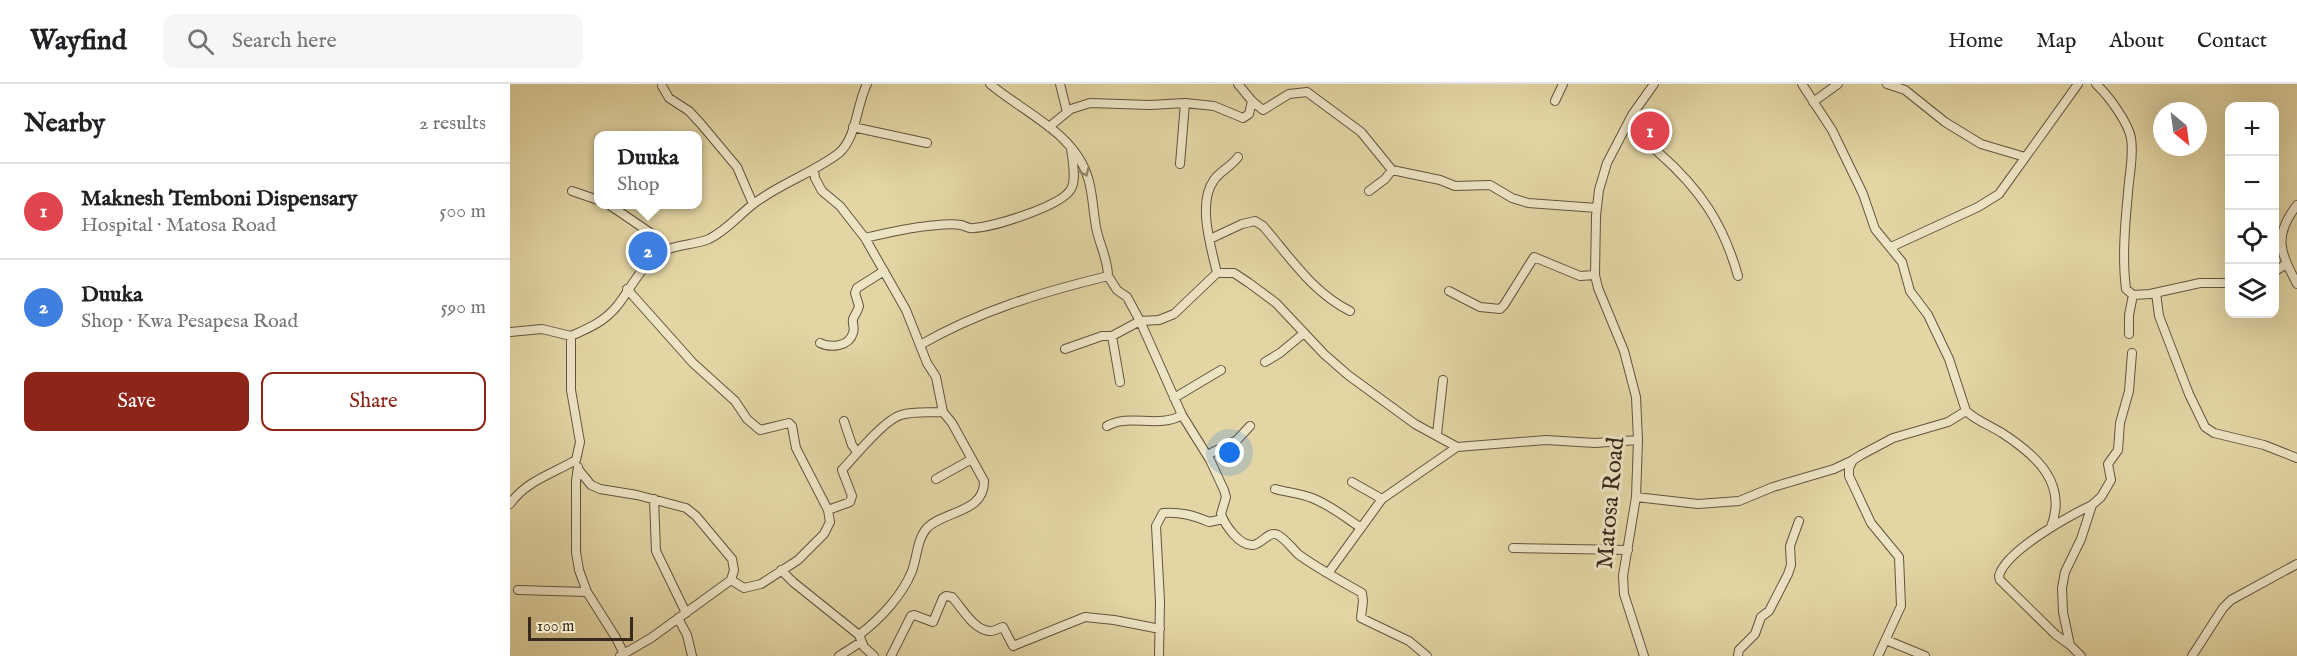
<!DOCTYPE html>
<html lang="en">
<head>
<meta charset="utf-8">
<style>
	body { margin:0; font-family:"IM FELL English",serif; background:#f6f6f6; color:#202124 }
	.controls { position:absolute; right:18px; top:18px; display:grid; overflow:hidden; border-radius:12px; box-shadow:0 6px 24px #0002 }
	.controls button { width:54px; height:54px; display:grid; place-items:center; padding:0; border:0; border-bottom:2px solid #e0e0e0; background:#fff; color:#202124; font:30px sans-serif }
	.compass { position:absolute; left:1643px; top:18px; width:54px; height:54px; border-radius:50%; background:#fff; box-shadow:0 6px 24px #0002; rotate:151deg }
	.scale { position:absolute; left:18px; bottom:15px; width:105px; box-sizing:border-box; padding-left:6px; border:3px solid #37291c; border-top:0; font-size:16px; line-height:21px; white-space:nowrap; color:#37291c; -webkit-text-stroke:4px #ede4c4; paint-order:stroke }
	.you { position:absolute; left:720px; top:369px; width:21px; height:21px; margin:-15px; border:4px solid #fff; border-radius:50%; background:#1a73e8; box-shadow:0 0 0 9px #1a73e833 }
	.badge { display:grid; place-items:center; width:39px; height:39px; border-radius:50%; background:#8f2418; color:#fff; font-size:20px; font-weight:700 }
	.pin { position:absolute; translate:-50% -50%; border:3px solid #fff; box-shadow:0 2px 6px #0006 }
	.popup { position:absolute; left:84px; top:47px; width:108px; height:78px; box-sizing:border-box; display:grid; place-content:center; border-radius:12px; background:#fff; filter:drop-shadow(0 2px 4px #0005); font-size:20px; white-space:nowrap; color:#757577 }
	.popup b { font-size:22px; color:#202124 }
	.popup::after { content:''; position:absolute; left:50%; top:100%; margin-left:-12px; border:12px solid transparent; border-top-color:#fff }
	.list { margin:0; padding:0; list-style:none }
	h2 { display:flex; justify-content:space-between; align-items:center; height:78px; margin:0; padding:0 24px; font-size:26px }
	h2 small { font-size:20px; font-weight:400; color:#757577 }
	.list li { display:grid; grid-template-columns:39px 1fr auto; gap:18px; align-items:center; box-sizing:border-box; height:96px; padding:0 24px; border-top:2px solid #e0e0e0 }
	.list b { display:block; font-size:22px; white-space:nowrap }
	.list p { margin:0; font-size:20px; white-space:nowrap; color:#757577 }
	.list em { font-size:20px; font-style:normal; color:#757577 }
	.actions { display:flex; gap:12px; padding:18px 24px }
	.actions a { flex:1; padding:14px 0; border:2px solid #8f2418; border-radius:12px; text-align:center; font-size:21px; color:#8f2418 }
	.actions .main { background:#8f2418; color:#fff }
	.icon { flex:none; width:33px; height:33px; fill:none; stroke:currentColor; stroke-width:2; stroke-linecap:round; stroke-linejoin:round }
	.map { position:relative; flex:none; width:1787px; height:572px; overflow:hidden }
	header { display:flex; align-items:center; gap:36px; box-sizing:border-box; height:84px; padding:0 30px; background:#fff; border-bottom:2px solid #e0e0e0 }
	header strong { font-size:28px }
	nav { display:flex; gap:33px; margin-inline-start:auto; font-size:21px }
	.search { width:420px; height:54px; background:#f6f6f6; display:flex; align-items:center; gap:15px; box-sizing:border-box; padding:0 21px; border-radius:12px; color:#757577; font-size:22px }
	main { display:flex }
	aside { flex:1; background:#fff }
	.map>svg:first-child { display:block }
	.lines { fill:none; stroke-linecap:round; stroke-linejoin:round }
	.minor-casing { stroke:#62543e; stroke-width:10 }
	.minor { stroke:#ede4c4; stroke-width:8 }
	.oneway { stroke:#928670 }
	.labels { text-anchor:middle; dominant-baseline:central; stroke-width:6; stroke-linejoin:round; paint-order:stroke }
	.street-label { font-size:24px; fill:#37291c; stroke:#ede4c4 }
</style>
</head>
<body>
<header>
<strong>Wayfind</strong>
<div class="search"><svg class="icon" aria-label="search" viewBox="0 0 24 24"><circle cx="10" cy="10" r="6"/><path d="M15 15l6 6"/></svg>Search here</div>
<nav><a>Home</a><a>Map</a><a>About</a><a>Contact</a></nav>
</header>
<main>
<aside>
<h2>Nearby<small>2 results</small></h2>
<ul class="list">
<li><span class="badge" style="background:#e0444e">1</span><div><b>Maknesh Temboni Dispensary</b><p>Hospital · Matosa Road</p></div><em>500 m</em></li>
<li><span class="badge" style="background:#3f7fe0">2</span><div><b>Duuka</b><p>Shop · Kwa Pesapesa Road</p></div><em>590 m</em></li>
</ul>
<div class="actions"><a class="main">Save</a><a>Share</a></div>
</aside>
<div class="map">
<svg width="1787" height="572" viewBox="0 0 1787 572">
	<rect width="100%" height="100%" fill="#e3d5a4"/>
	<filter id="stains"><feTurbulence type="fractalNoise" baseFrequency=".00333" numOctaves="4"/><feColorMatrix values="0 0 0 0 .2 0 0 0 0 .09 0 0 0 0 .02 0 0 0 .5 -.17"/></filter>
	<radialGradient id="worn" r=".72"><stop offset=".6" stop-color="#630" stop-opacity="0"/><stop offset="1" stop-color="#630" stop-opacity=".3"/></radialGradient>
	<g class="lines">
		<g class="minor-casing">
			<path id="minor" d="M550,0l7,28
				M728,0l14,17 11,9 26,-16 18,-2 54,40 31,38 48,10 15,6 35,-1 22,13 16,5 69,5
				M1292,0l30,46 31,64 12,35 27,33 8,29 18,24 21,44 17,52 -18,11 -55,16 -32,17 -8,5 -4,8v8l22,47 28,34 2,49 -23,50
				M1377,0l18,6 40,32 36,22 44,13
				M1586,0c12,11 32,38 35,54 3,19 -2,36 -3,55 -3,31 -6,65 -2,96l7,6 -4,20v19
				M152,2l7,12 20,13 12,13 36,43 16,37
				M1045,17l8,-17
				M1303,18l25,-18
				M1117,42c12,7 21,17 32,27 41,36 64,70 79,123
				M343,43l74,16
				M539,43l22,-18 19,-6 60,2 35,-2 29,3 29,12 6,-4 3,-13
				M670,80l5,-61
				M304,85l1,9 7,13 18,15 25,32 41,72 21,53 9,14 7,35 9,11 32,58c1,32 -41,30 -57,47 -10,11 -10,30 -15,43 -10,25 -32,48 -53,64
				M62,107l26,9
				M859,107l16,-12 7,-9
				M98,120l47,32 9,15
				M1787,121c-25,32 -16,48 0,79
				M355,154c21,-5 42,-10 63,-12 10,-1 23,-3 33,-1 5,1 7,4 13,3 19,-1 88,-22 97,-39 6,-10 1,-30 0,-41
				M700,155l32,-15 13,-3 8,5c27,31 49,66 87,85
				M1381,163l87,-40 21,-13 79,-110
				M1764,188l12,-8
				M707,189c-6,-26 -20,-70 -3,-93 6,-9 17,-13 24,-23
				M598,192l9,14 10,7 13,24 19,-1 15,-6 43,-41h17l15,10 27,20 48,51 24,21 67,49 42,23
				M939,207l31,16 20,2 4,-4 30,-48 46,19 15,-1
				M1646,209l3,23 30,78 16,33 9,6 50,12 33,13
				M1623,211l17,-1 50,-11h30
				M0,248l32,-3 29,7
				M602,252l8,46
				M310,259c10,5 29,4 33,-10 2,-5 -1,-10 0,-14 2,-5 5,-8 6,-13l-4,-13 2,-5 27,-17
				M410,261c59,-34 122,-53 188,-69 0,-17 -9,-32 -12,-49 -3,-16 -3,-33 -8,-49 -13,-45 -65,-66 -98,-94
				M555,265l37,-13h10l28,-15 42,94 28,45 14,30 2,7 -5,17c4,11 18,32 32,31 9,-1 16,-15 25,-10 7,4 14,13 20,19 17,13 45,28 64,39l1,8 -2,17 48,23 18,15
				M755,278l15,-9 24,-20
				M664,314l47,-28
				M1456,327c11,10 23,14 36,22 34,22 66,50 49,94
				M334,337l8,24 5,7
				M597,342c24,-13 51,3 75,-11
				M927,350l6,-54
				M697,371l30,-15 13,-14
				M68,383l-2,14v71l3,18 8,22 29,46 8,16
				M68,385l13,16 9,4 37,6 49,13 10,8 36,43 2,11 -3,10
				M426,395l36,-20
				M842,398l30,17
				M765,405c11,3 27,5 37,9 18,7 33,19 49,30
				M1126,413l62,7 41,-3 34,-14 61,-18 19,-9
				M144,415l2,52 30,62
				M0,420c16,-23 42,-30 66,-44l4,-18 -9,-52v-54c18,-8 33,-14 46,-30 13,-16 27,-46 47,-55 14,-7 31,-6 45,-12 18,-9 28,-22 43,-34 25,-20 61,-32 87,-52 18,-16 17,-47 28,-69
				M318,426l22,-8 2,-6 -10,-26c13,-14 42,-50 59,-55 13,-4 28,-2 42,-3
				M1003,464l115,2
				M271,486l12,12 66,53 5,12 10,9
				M819,488l53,-73 75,-52 89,-7 49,3 43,-3
				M8,506l69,2
				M168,534l9,17 5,21
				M1376,556l39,16
				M1560,561l-14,-10 -56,-55 -1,-4c6,-25 70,-60 93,-71
				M110,572l31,-18 80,-58 13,8 17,-4 37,-24 26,-26 6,-12 -2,-12 -32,-62 -4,-22 -3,-3 -29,7 -13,-11 -12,-18 -42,-38 -66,-74
				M329,572l22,-14
				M381,572l20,-40 3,-1 19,7 10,-24 3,-2 6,1c10,11 21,32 37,34 4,1 10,-3 14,-4l10,19 72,-29 29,3 46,9
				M649,572l1,-55 -4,-75 7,-13c18,-1 30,2 46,9l14,-3
				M1134,572l-20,-62 -1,-18 13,-79 2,-57 -2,-43 -12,-46 -26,-63 -3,-13 1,-59 3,-26 8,-27 25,-48 22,-31
				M1228,572l1,-6 16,-16 6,-17 8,-6 19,-37 3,-9 -1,-19 9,-25
				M1571,572l-11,-11 -7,-33 -1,-24 3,-16 16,-33 11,-34 9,-8 10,-17 -3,-16 10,-14 2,-27 9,-32 3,-38
				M1682,572l31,-48 8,-8 66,-36"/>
		</g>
		<use href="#minor" class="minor"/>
	</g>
	<defs><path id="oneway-chevron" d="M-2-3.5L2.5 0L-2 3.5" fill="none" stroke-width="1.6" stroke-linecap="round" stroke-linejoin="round" transform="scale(1.5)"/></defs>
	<use class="oneway" href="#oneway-chevron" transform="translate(575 88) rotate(67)"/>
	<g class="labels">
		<g class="street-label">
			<text transform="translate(1101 419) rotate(-85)">Matosa Road</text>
		</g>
	</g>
	<rect width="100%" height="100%" filter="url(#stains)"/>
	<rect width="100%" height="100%" fill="url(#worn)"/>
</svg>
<div class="controls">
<button>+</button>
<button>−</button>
<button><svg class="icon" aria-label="locate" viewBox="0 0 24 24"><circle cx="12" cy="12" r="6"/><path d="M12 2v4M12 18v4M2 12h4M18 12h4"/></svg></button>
<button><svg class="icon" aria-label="layers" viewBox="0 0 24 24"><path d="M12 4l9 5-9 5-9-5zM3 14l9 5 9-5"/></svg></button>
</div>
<svg class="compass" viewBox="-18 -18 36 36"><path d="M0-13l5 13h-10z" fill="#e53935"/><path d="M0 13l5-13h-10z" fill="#757577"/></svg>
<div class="scale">100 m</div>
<div class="you"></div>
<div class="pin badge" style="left:1140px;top:47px;background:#e0444e">1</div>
<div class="pin badge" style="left:138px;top:167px;background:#3f7fe0">2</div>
<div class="popup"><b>Duuka</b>Shop</div>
</div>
</main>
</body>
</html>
